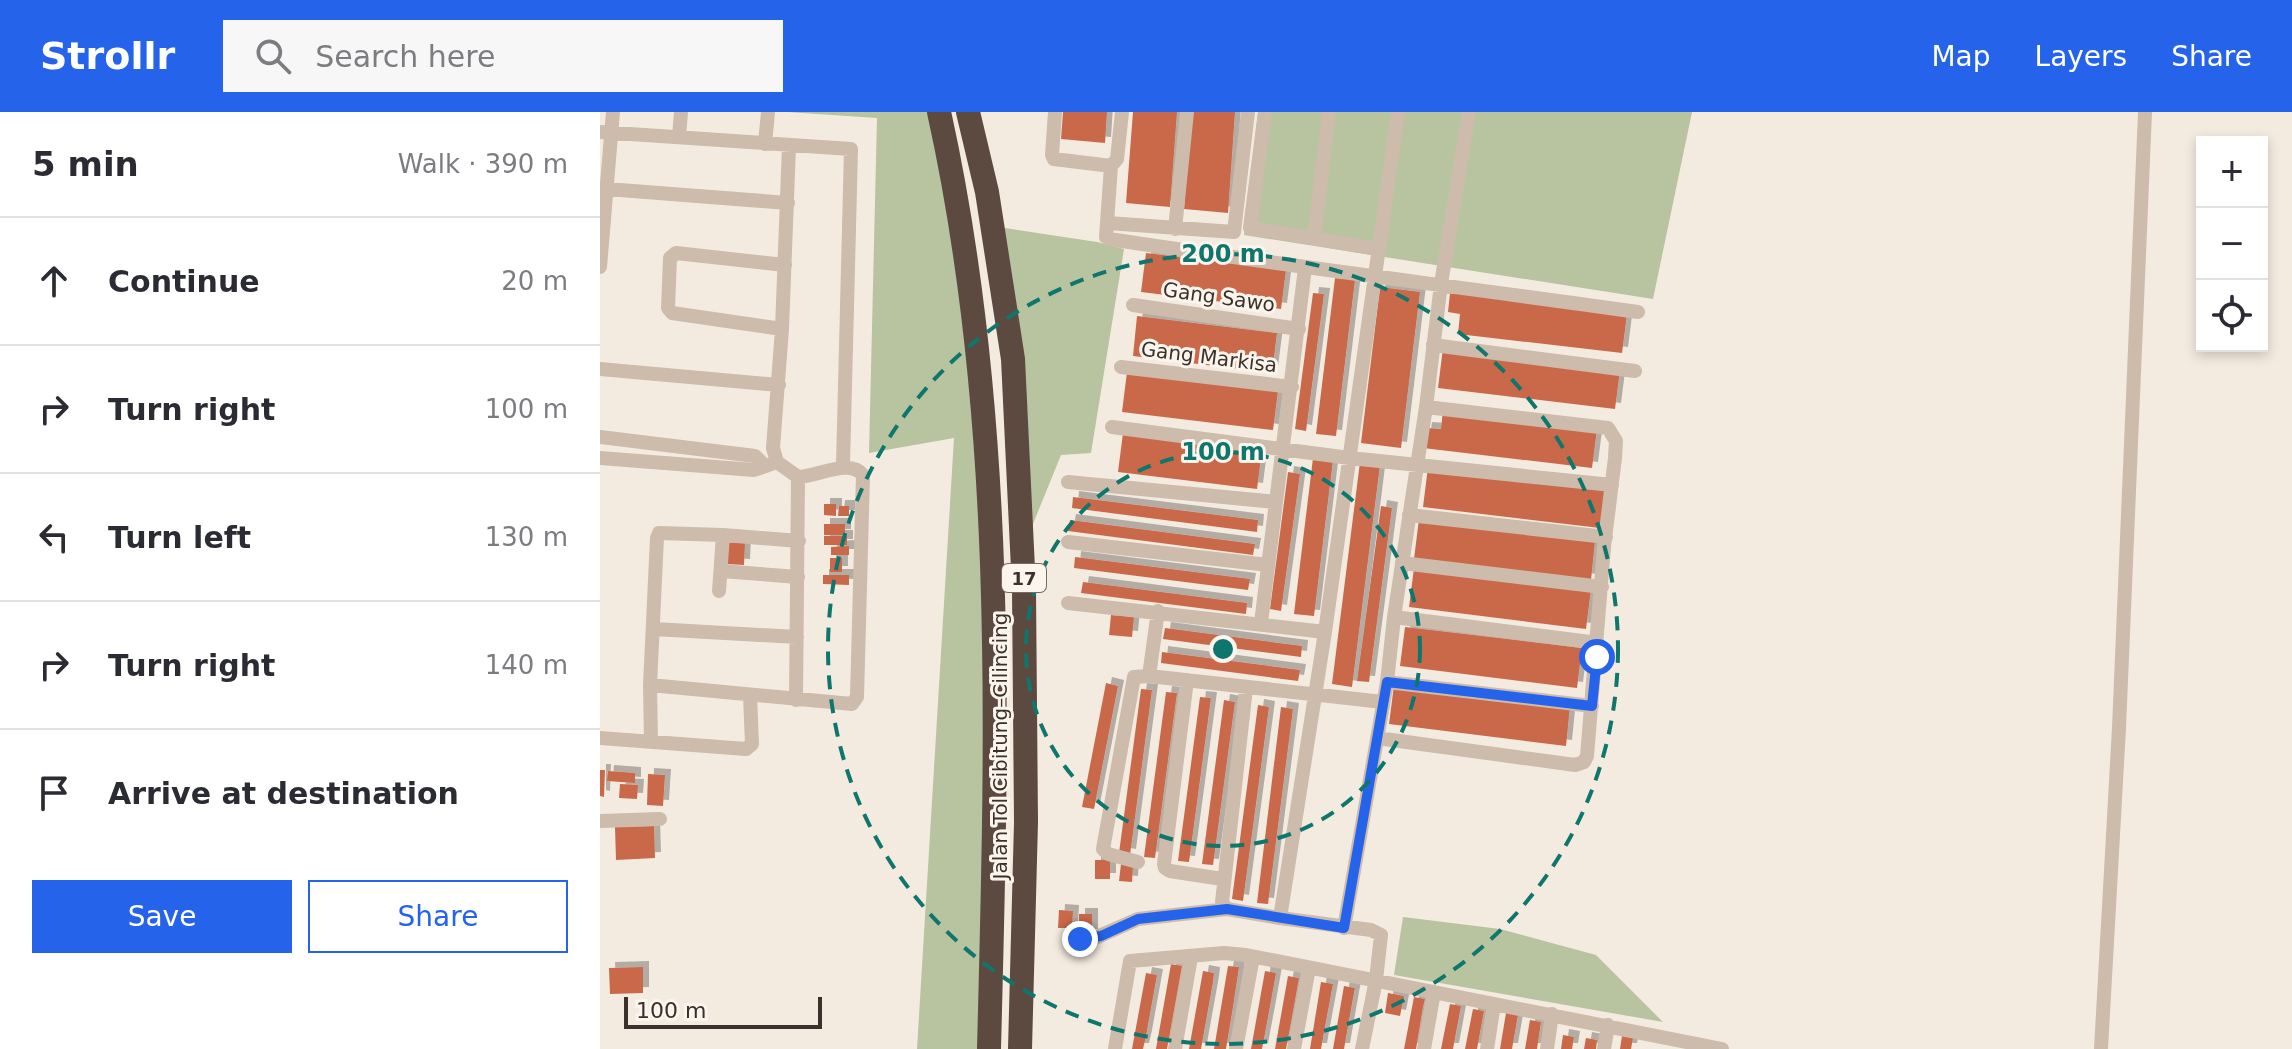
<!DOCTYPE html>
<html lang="en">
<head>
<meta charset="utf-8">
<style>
	body { margin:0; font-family:"DejaVu Sans",sans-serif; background:#f7f7f7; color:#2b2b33 }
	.controls { position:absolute; right:24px; top:24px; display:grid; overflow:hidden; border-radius:0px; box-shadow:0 4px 12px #0003 }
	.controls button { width:72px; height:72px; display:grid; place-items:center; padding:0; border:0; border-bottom:2px solid #e1e1e2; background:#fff; color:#2b2b33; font:40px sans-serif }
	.scale { position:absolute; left:24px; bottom:20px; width:198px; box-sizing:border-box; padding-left:8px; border:4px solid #3b302a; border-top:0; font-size:22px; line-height:28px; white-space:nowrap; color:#3b302a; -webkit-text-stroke:6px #fbf5ed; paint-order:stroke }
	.stop { position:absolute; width:24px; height:24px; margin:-18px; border:6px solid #2563eb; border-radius:50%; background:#fff }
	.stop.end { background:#2563eb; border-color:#fff; box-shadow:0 2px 8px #0008 }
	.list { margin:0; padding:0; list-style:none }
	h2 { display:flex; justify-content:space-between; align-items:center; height:104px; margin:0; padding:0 32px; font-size:34px }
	h2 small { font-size:26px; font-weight:400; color:#7c7c81 }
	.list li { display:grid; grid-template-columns:52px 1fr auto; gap:24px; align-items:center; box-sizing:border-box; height:128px; padding:0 32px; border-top:2px solid #e1e1e2 }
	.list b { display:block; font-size:30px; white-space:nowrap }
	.list em { font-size:26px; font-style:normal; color:#7c7c81 }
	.actions { display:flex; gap:16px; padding:24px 32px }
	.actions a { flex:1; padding:18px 0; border:2px solid #2563eb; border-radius:0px; text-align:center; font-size:28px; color:#2563eb }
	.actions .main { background:#2563eb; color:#fff }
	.icon { flex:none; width:44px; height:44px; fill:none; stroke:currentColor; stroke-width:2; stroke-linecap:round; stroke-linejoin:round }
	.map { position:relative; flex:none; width:1692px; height:937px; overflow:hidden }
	header { display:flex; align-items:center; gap:48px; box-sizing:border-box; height:112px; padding:0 40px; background:#2563eb; color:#fff }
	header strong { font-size:38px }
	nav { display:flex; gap:44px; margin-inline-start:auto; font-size:28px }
	.search { width:560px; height:72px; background:#f7f7f7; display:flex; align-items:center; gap:20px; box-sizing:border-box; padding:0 28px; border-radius:0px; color:#7c7c81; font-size:30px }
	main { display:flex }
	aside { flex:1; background:#fff }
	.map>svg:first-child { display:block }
	.green { fill:#b7c49f }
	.building { fill:#ca6949; filter:url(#shadow) }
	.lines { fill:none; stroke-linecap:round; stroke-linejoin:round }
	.minor { stroke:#cdbbab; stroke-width:14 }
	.motorway { stroke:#5c4a41; stroke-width:24 }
	.route { stroke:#2563eb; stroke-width:10 }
	.ring { fill:none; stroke:#0f766e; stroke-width:4; stroke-dasharray:14 10 }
	.labels { text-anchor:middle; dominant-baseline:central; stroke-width:6; stroke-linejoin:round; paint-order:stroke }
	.shield { fill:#fbf5ed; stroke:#756b64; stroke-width:2 }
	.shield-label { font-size:18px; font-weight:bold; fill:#3b302a }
	.street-label { font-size:20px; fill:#3b302a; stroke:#fbf5ed }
	.centre { fill:#0f766e; stroke:#fbf5ed; stroke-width:4 }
	.ring-label { font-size:24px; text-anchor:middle; font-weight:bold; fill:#0f766e; stroke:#fbf5ed; stroke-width:6; stroke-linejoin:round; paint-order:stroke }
</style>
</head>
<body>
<header>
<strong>Strollr</strong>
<div class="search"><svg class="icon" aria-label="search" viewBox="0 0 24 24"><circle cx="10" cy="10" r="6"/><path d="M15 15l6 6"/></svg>Search here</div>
<nav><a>Map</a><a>Layers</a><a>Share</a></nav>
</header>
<main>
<aside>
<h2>5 min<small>Walk · 390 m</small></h2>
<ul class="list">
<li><svg class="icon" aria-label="ahead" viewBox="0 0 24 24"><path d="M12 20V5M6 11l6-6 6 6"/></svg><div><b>Continue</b></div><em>20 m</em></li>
<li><svg class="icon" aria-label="right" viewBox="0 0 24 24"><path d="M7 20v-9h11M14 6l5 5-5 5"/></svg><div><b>Turn right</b></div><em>100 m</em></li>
<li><svg class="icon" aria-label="left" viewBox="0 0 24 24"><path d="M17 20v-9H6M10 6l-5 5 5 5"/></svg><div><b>Turn left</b></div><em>130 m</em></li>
<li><svg class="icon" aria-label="right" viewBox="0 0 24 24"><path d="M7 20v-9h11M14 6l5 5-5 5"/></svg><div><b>Turn right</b></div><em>140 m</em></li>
<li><svg class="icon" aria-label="arrive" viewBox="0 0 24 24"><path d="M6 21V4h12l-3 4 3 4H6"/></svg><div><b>Arrive at destination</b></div></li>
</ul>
<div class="actions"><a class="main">Save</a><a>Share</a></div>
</aside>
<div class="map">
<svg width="1692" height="937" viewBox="0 0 1692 937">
	<defs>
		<filter id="shadow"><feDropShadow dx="6" dy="-6" stdDeviation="0" flood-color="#0004"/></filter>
	</defs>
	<rect width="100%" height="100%" fill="#f4ebe0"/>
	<path class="green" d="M187,0h152l41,249 9,688h-72l37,-611 -85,15 8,-335z
		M658,0h434l-39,187 -409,-64z
		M392,114l105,16 27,7 -33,204 -30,2 -39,96z
		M803,805l97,12 96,26 67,67 -269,-47z"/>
	<path class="building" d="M463,0h44l-2,31 -44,-4z
		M533,0h44l-7,95 -44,-4z
		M591,0h44l-7,101 -44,-4z
		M546,141l140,17 -5,39 -140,-17z
		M735,166l20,2 -19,156 -20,-2z
		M780,175l40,5 -19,156 -40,-5z
		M713,181l11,1 -18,137 -11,-2z
		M850,181l177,21 -5,39 -164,-19 2,-20 -12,-2z
		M537,204l140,17 -5,40 -139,-17z
		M843,236l177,22 -5,39 -177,-21z
		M527,260l151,19 -5,39 -151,-18z
		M843,298l154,19 -5,39 -169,-20 3,-20 15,1z
		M523,321l139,17 -5,39 -139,-17z
		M713,346l20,2 -19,156 -20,-2z
		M760,350l20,3 -28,222 -20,-3z
		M828,355l177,22 -5,39 -177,-21z
		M688,360l12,2 -19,137 -11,-2z
		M473,385l185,23 -1,12 -185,-24z
		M224,392h12v12l-12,-1z
		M239,394h10v10h-11z
		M781,394l11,2 -23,174 -12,-1z
		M819,407l176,22 -4,39 -177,-21z
		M470,408l185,24 -2,11 -185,-24z
		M224,412h21v11h-21z
		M224,424h23v9h-23z
		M127,430l18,1 -1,22 -18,-1z
		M249,434v9h-18v-8z
		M475,445l175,22 -2,11 -174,-22z
		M230,446h12v14h-12z
		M814,456l177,21 -5,40 -177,-22z
		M223,463h26v10l-26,-1z
		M483,470l164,21 -1,11 -165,-21z
		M511,503l23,2 -2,20 -23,-2z
		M805,515l177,21 -5,40 -177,-22z
		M565,516l137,18 -1,11 -138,-18z
		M562,540l138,18 -2,11 -137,-18z
		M506,571l12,3 -24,123 -12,-2z
		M794,573l176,21 -4,40 -177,-22z
		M541,577l11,1 -22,165 -11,-2z
		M566,580l11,1 -22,165 -11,-1z
		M600,585l11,1 -22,164 -11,-1z
		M624,588l11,2 -22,163 -11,-1z
		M658,593l11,2 -26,194 -11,-2z
		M681,595l12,2 -25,195 -11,-1z
		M0,658h5l-1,27 -4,-1z
		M8,659l27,2v10l-28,-2z
		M48,662l17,1 -2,31 -16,-1z
		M20,672l18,1 -1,14 -18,-1z
		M54,714l1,32 -39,2 -1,-33z
		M495,748h15v19h-15z
		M521,752l12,1 -1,17 -13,-1z
		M459,798l14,1 -1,17h-14z
		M479,802h13v21h-13z
		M571,852l11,2 -15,83h-11z
		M628,854l11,1 -6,40 -7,42h-12z
		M43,855v26l-33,1 -1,-26z
		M603,859l11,2 -1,9 -12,67h-12z
		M665,859l11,2 -7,39 -7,37h-11z
		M546,861l11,2 -11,61 -3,13h-11z
		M688,864l11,2 -7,39 -6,32h-11z
		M721,870l12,2 -9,48 -3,17h-11z
		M744,874l11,2 -2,10 -9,51h-11z
		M788,881l16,3 -4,20 -15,-3z
		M814,885l11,2 -2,8 -7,42h-12z
		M850,892l11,2 -8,43h-12z
		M873,897l11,2 -7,38h-12z
		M906,901l12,2 -6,34h-12z
		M930,908l11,2 -4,27h-12z
		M963,923l11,2 -2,12h-11z
		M1022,924l11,2 -2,11h-11z
		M986,926l11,2 -1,9h-12z"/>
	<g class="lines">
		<path class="minor" d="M455,0l-3,43 2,4 57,7
			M522,0l-5,47 -6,7 -5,71 3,2c176,27 353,48 529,73
			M665,0l-15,116 128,21
			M0,20l251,17 -8,316
			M79,25l2,-25
			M165,32l3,-32
			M7,77l181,14
			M508,111l126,9 14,-120
			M575,117l12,-117
			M714,126l15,-126
			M0,155l13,-155
			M533,193l166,24
			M182,217l-110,-16 -4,-5 2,-50 6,-5 109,12
			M833,233l202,26
			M521,255l171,20
			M0,257l179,16
			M512,315l238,31 262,27
			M0,325l155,19 9,9
			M0,346l154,12 23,-8
			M468,370l208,20
			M809,403l197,22
			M468,430l200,23
			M802,451l200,24
			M121,459l77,6
			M119,479l4,-56
			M468,491l257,29
			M794,505l204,26
			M661,511l44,-355
			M54,517l143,8
			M549,564l9,-65
			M587,568l-23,184 1,4 5,3 52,8
			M787,570l205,24
			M50,573l202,19 5,-7 6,-222c-13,-17 -44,1 -65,2l-21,-15 -4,-14 9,-119 7,-183
			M646,576l-24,214 5,7 53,9
			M196,588l2,-223
			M0,626l146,11 6,-5 -2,-49
			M777,626l198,27 9,-3 3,-6 17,-209 11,-89 1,-17 -8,-13 -182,-21
			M51,630l-1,-57 7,-147 2,-5 64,2 76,6
			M0,709l60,-2
			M538,750l-30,-8 -5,-5 31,-172 15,-1 234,26
			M744,816l43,-246 7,-65 32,-210 15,-123 28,-172
			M470,827l25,-1 43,-19 89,-10
			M515,937l15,-88 94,-8 22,2 476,94
			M575,937l16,-92
			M636,937l17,-92
			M694,937l15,-81
			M762,937l14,-69 5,-45 -10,-5 -91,-12 45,-286 73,-520
			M824,937l10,-57
			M887,937l7,-45
			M947,937l5,-35
			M1004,937l4,-24
			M1501,937l18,-321 26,-616"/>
		<path class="motorway" d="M339,0c68,307 58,625 50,937
			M368,0l19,80 26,167 11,231 2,232 -6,227"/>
	</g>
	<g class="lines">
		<path class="route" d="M480,827l21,-3 37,-17 89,-10 117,19 43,-246 205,24 5,-49"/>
	</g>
	<g class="ring">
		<circle cx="623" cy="537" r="197"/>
		<circle cx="623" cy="537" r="395"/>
	</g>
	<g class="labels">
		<rect class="shield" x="402" y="452" width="44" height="28" rx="6"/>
		<g class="shield-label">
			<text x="424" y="466">17</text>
		</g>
		<g class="street-label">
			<text transform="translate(619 185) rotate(8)">Gang Sawo</text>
			<text transform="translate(609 245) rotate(7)">Gang Markisa</text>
			<text transform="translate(400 634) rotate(-90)">Jalan Tol Cibitung–Cilincing</text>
		</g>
	</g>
	<circle cx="623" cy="537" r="12" class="centre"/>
	<g class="ring-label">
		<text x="623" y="150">200 m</text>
		<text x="623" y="348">100 m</text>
	</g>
</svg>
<div class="controls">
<button>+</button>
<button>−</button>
<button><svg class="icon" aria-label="locate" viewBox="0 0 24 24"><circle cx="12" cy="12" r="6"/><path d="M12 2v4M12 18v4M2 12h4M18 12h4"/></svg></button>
</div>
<div class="scale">100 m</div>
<div class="stop" style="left:997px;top:545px"></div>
<div class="stop end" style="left:480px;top:827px"></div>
</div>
</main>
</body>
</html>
